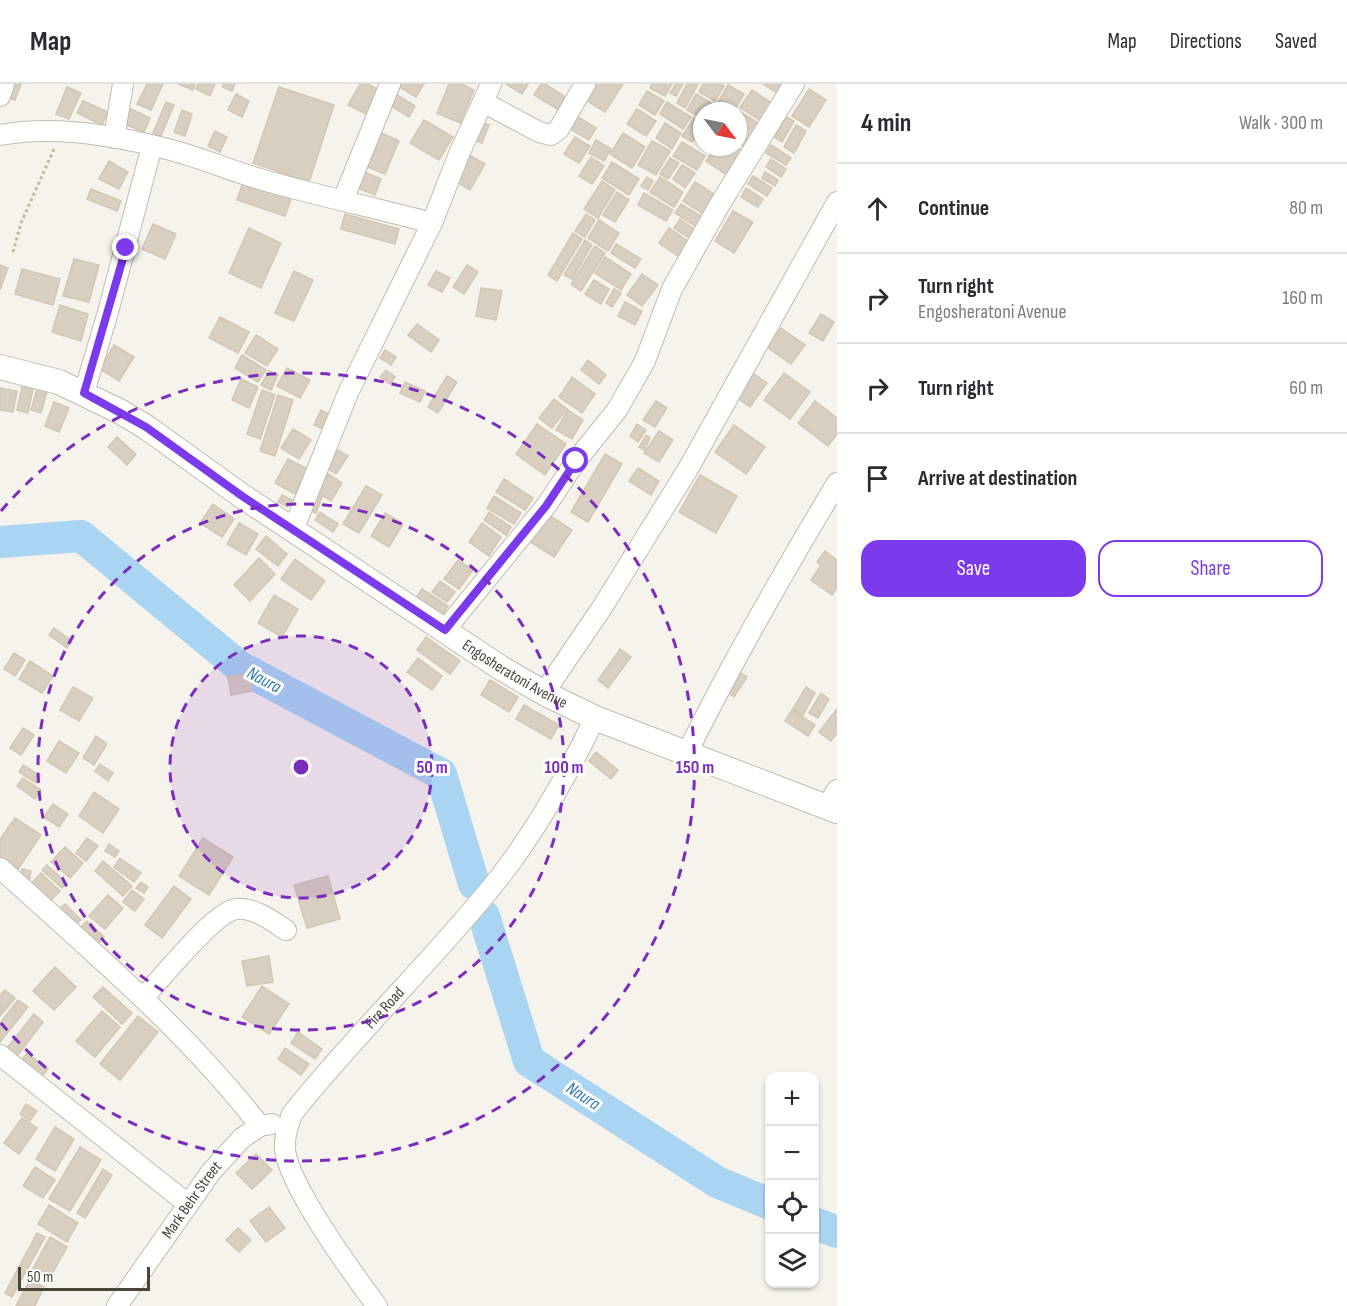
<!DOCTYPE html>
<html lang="en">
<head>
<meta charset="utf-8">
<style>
	body { margin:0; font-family:"Sofia Sans Condensed",sans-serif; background:#f2f2f3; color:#2b2b33 }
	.controls { position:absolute; right:18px; bottom:18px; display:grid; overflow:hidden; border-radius:12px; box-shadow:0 2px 4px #0004 }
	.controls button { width:54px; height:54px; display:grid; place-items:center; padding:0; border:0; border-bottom:2px solid #e1e1e2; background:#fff; color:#2b2b33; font:30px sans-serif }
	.compass { position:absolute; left:693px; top:18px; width:54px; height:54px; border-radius:50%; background:#fff; box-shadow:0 2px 4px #0004; rotate:122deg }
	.scale { position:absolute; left:18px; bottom:15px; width:132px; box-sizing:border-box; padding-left:6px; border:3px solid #4b4439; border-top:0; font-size:16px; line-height:21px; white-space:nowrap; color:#4b4439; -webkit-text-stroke:4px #fff; paint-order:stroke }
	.stop { position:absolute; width:18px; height:18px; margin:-14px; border:4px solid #7c3aed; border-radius:50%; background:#fff }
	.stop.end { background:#7c3aed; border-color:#fff; box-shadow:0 2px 6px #0008 }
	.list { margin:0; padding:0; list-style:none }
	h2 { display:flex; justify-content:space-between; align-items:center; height:78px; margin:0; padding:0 24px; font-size:26px }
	h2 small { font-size:20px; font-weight:400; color:#7c7c81 }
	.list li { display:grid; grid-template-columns:39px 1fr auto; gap:18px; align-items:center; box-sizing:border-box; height:90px; padding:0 24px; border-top:2px solid #e1e1e2 }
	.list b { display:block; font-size:22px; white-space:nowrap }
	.list p { margin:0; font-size:20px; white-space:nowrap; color:#7c7c81 }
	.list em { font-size:20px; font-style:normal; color:#7c7c81 }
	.actions { display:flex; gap:12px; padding:18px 24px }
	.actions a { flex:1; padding:14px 0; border:2px solid #7c3aed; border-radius:18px; text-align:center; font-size:21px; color:#7c3aed }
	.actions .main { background:#7c3aed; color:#fff }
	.icon { flex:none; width:33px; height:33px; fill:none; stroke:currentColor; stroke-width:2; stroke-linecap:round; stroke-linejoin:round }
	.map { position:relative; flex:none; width:837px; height:1222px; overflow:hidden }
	header { display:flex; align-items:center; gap:36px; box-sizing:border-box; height:84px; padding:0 30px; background:#fff; border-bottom:2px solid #e1e1e2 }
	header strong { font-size:28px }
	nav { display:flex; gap:33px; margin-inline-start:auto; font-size:21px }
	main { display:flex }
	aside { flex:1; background:#fff }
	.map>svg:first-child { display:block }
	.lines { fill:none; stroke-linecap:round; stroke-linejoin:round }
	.river { stroke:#a9d4f2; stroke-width:32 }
	.building { fill:#d8cfc1; stroke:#d3c7b4; stroke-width:1.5 }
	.minor-casing { stroke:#c2bbae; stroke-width:22 }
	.tertiary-casing { stroke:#c2bbae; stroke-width:26 }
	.path { stroke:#c4b79f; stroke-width:3; stroke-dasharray:3 3; stroke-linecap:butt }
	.minor { stroke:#fff; stroke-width:20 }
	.tertiary { stroke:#fff; stroke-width:24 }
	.route { stroke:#7c3aed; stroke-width:8 }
	.ring { fill:none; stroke:#7b2cbf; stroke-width:3; stroke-dasharray:10 8 }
	.labels { text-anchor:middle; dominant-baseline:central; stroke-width:6; stroke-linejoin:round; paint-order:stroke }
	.street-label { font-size:16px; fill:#4b4439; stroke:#fff }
	.water-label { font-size:18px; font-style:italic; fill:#2e7ab2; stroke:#fff }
	.centre { fill:#7b2cbf; stroke:#fff; stroke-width:3 }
	.ring-label { font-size:18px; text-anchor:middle; font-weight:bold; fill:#7b2cbf; stroke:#fff; stroke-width:6; stroke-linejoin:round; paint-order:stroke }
</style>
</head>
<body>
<header>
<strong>Map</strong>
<nav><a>Map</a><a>Directions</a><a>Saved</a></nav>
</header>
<main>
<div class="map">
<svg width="837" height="1222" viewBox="0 0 837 1222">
	<rect width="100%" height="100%" fill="#f6f3ec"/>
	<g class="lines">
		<path class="river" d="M0,458l81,-6 159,131 201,107 33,110
			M484,832l45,145 188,121 53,22
			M814,1139l23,9"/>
	</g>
	<path class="building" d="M12,0h9l-6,16 -7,-2z
		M147,0h16l-12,26 -14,-6z
		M178,0h17l-2,6z
		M198,0h17l-5,12 -14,-7z
		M224,0h11l-3,7 -10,-4z
		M360,0h8l13,7 -13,24 -20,-10z
		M399,0h25l-8,13 -18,-11z
		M449,0h13l12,6 -14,33 -23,-10z
		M506,0h22l-6,10z
		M541,0h4l22,14 -8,12 -25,-15z
		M593,0h30l-18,28 -21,-13z
		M652,0h20l-7,12 -15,-8z
		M676,0h7l-7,12 -6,-3z
		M687,0h11l-13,24 -8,-5z
		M703,0h18l3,2 -9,15 -16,-9z
		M763,0h27l-8,12z
		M728,1l16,9 -10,17 -16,-9z
		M67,3l14,6 -12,26 -13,-5z
		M279,3l55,18 -25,77 -56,-19z
		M809,5l17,11 -17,27 -17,-11z
		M752,6l23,15 -11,18 -24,-16z
		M647,7l17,10 -9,14 -16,-10z
		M236,10l13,7 -7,16 -14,-7z
		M696,10l17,10 -4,7h-7v7l-15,-8z
		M397,11l18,11 -6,11 -18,-11z
		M83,17l25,11 -6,13 -25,-12z
		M166,18l8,3 -13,31 -8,-3z
		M667,18l24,15 -8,12 -23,-15z
		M127,23l23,11 -6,14 -24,-10z
		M637,25l19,12 -10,15 -19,-12z
		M182,26l10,4 -7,22 -11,-4z
		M739,27l24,15 -16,23 -9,-6z
		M575,31l21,13 -7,12 -22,-13z
		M786,33l8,4 -12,21 -8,-5z
		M694,34l8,5v4l-10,15 -10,-6z
		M424,36l29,17 -14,23 -29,-17z
		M481,38l8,3 -7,18 -8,-3z
		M665,39l16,10 -9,16 -16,-11z
		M796,41l10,6 -12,22 -10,-6z
		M215,47l12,6 -7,15 -12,-6z
		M379,48l20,9 -14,33 -20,-8z
		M623,49l22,14 -13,21 -22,-14z
		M575,53l15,9 -11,17 -15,-9z
		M596,56l15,9 -7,12 -15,-8z
		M652,57l18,10 -14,24 -18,-10z
		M682,58l23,14 -8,14 -24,-14z
		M771,61l20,13 -5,7 -20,-12z
		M715,63h21l10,6 -16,24 -24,-16z
		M469,71l16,9 -15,26 -15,-9z
		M591,73l13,9 -12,18 -13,-8z
		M670,74l9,5 -11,16 -8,-5z
		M771,75l15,10 -5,8 -15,-10z
		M109,77l19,11 -9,17 -20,-10z
		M612,78l27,17 -10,16 -27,-17z
		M682,81l13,8 -10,15 -12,-9z
		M364,88l17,7 -6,16 -17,-7z
		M765,88l13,8 -3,6 -13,-8z
		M753,92l19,12 -5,8 -19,-12z
		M647,93l6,4 -5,9 -7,-4z
		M660,93l23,15 -9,15 -24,-15z
		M602,97l13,9 -17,28 -14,-9z
		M243,98l48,17 -6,17 -48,-16z
		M695,98l25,16 -12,19 -25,-16z
		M746,104l17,11 -5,8 -17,-10z
		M91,105l30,12 -4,10 -30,-12z
		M617,108l12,8 -14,22 -12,-7z
		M644,109l29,17 -7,11 -28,-16z
		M681,120l26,16 -6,10 -26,-17z
		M733,127l20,11 -19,31 -19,-12z
		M345,130l54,15 -4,15 -54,-15z
		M586,130l9,6 -10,17 -10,-6z
		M680,135l14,10 -5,9 -15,-10z
		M599,136l20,13 -11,18 -20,-13z
		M153,140l23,10 -11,25 -23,-10z
		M249,144l32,15 -20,45 -32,-15z
		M669,144l19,13 -10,15 -19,-13z
		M573,149l9,6 -25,42 -9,-6z
		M585,156l7,5 -20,34 -8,-4z
		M616,160l25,15 -6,9 -24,-15z
		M595,162l10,7 -24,38 -10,-7z
		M605,173l26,17 -10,16 -26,-17z
		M74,175l25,6 -10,37 -26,-6z
		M0,181l8,3 -8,22z
		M467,181l11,7 -14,22 -11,-7z
		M22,185l38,10 -7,26 -38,-11z
		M294,187l19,9 -19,41 -19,-8z
		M436,187l14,7 -8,14 -14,-7z
		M642,190l16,11 -16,21 -15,-11z
		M594,196l15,9 -8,15 -16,-10z
		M481,204l21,3 -6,29 -20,-4z
		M614,205l7,4 -9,14 -6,-4z
		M625,218l17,9 -7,14 -17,-9z
		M60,221l28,9 -7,27 -29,-9z
		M821,230l13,8 -11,19 -14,-8z
		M220,233l29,15 -11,21 -29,-15z
		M417,240l22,16 -8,12 -23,-17z
		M781,244l24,17 -14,19 -24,-17z
		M256,251l22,14 -11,17 -22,-13z
		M114,261l20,12 -15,24 -19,-12z
		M385,266l11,7 -5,8 -11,-7z
		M242,271l24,15 -8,12 -23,-14z
		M588,276l18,15 -7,9 -18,-14z
		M287,284l23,12 -10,18 -23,-12z
		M386,286l9,7 -5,7 -10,-7z
		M269,287l9,4 -7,15 -10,-5z
		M753,289l14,10 -17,24 -14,-10z
		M784,289l26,19 -20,27 -26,-19z
		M447,292l10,6 -19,31 -10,-6z
		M572,293l23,17 -13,19 -23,-16z
		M241,295l17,8 -9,21 -17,-8z
		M405,298l20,9 -5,11 -20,-9z
		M22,303l11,2 -5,24 -11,-3z
		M0,304l17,3 -4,21 -13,-2z
		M37,305l10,3 -6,21 -10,-3z
		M262,306l13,5 -15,44 -13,-5z
		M278,311l15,5 -18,56 -15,-5z
		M554,315l13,10 -15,19 -13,-10z
		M656,317l11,7 -12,19 -12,-7z
		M815,317l22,17v16l-9,12 -30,-23z
		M54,318l15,6 -10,24 -14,-6z
		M321,326l10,5 -6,15 -11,-5z
		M568,326l15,10 -11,19 -16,-9z
		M537,340l29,20 -21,31 -29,-21z
		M637,340l9,6 -8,12 -8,-6z
		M734,341l31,22 -19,27 -31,-22z
		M293,345l18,11 -12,19 -18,-11z
		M659,347l14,9 -14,22 -15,-9z
		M646,351l4,3 -6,12 -5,-3z
		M117,353l19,17 -9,11 -19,-18z
		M338,366l10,6 -12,18 -9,-6z
		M605,370l17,10 -34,58 -17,-10z
		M288,375l20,10 -13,25 -20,-11z
		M638,384l21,13 -8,14 -22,-14z
		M328,390l14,9 -11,18 -14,-9z
		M700,391l37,21 -21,37 -37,-21z
		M504,395l29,19 -8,12 -29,-18z
		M366,402l16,9 -23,38 -16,-9z
		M314,410l8,3 -6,16 -8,-3z
		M282,411l10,5 -4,7 -10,-5z
		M494,412l27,17 -7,11 -27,-16z
		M213,420l21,15 -12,18 -22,-14z
		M320,428l18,12 -5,8 -18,-12z
		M489,428l22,15 -5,8 -22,-15z
		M385,429l18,11 -14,23 -18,-11z
		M547,430l25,16 -18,27 -25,-16z
		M239,439l19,11 -12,21 -19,-11z
		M482,439l19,14 -12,19 -20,-14z
		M266,452l21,18 -9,12 -22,-17z
		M825,467l12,9v28l-5,7 -21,-15 10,-15 -4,-3z
		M259,474l16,16 -25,27 -16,-16z
		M295,475l30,22 -14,19 -30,-21z
		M458,476l15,10 -14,19 -15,-10z
		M440,497l15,11 -8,10 -15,-10z
		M422,505l26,17 -9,14 -27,-17z
		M274,511l24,14 -16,28 -24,-14z
		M54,544l18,13 -5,7 -18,-13z
		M426,553l34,24 -10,13 -33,-24z
		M620,565l11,8 -23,31 -10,-8z
		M14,569l11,7 -10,16 -11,-7z
		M418,574l24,18 -10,14 -25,-18z
		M30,577l23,15 -11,17 -23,-14z
		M739,588l8,5 -13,20 -8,-6z
		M249,589l3,18 -21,4 -3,-18z
		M490,596l28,17 -9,15 -28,-17z
		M73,603l20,11 -14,23 -19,-11z
		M806,603l9,6 -12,22 -10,-6z
		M821,609l8,6 -11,19 -9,-5z
		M524,621l35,20 -8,14 -35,-20z
		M837,625v24l-6,8 -12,-9z
		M792,626l23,15 -7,11 -23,-15z
		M23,644l11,7 -13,20 -11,-7z
		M96,652l11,8 -13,21 -11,-7z
		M59,657l20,12 -13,20 -19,-12z
		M596,668l22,18 -7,9 -22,-18z
		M100,680l13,9 -5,8 -13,-10z
		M23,681l17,11 -4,7 -17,-11z
		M23,694l18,12 -6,9 -18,-13z
		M94,708l25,17 -16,24 -24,-17z
		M53,720l15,10 -9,13 -15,-10z
		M15,734l26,17 -23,34 -18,-12v-18z
		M87,754l11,8 -12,15 -10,-8z
		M203,754l30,19 -24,38 -30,-19z
		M109,760l10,7 -4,6 -10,-6z
		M65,763l18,16 -13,15 -19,-16z
		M120,774l21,15 -7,9 -20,-15z
		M103,777l29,25 -9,10 -28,-25z
		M47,781l20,18 -5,5 -20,-18z
		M22,785l9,2 -2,11 -9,-1z
		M41,789l19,18 -9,9 -19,-17z
		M328,792l12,43 -33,9 -13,-43z
		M141,798l7,5 -4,6 -8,-5z
		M174,802l17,13 -29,39 -17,-13z
		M132,806l12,9 -9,12 -12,-9z
		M108,811l15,13 -18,21 -16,-13z
		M65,820l16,16 -6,5 -15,-16z
		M87,837l17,16 -10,11 -17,-17z
		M269,872l4,26 -26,4 -5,-25z
		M55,883l21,20 -22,23 -21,-19z
		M262,902l27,18 -20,30 -27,-17z
		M103,903l29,26 -10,11 -29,-27z
		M5,906l10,8 -15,18v-21z
		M18,916l10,7 -28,35v-19z
		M102,927l18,16 -25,30 -19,-16z
		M34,930l9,8 -29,38 -10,-8z
		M138,932l20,16 -38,48 -20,-16z
		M298,948l24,17 -7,10 -24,-16z
		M285,964l24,16 -8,11 -23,-16z
		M27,969l21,16 -7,9 -21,-16z
		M26,1020l11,7 -7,10 -10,-7z
		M22,1034l15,10 -18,26 -15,-11z
		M55,1043l19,12 -19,32 -19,-12z
		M80,1063l21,13 -31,51 -21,-12z
		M256,1070l16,16 -20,19 -16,-16z
		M35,1083l20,13 -12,18 -20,-12z
		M103,1085l9,6 -27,43 -8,-5z
		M49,1121l29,18 -11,19 -29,-18z
		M269,1123l16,21 -19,14 -16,-21z
		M238,1144l13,12 -12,12 -13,-12z
		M37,1149l8,4 -33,60 -7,-4z
		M50,1153l17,10 -19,34 -17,-9z
		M30,1196l14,7 -9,19h-19z"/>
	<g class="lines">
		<g class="minor-casing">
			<g id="minor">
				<path d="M0,12l4,-12"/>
				<path d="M483,18l56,30 12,3 8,-6 26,-45"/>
				<path d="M0,51c54,-10 114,0 167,14 33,8 64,22 96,31 56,16 113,28 169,43"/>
				<path d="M114,54l9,-54"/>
				<path d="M343,116l47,-116"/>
				<path d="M84,309l24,-81 44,-166"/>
				<path d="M293,446l55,-137 84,-170 27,-69 32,-70"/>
				<path d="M445,546l101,-124 30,-45 41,-51 28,-49 27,-72 48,-85 74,-120"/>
				<path d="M544,609l59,-87 85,-137 149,-267"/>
				<path d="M687,669c46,-93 97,-182 150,-270"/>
				<path d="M826,724l11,-18"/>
				<path d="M0,784c90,82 185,161 260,258"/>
				<path d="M143,914c17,-18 71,-86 93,-89 18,-2 36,12 50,21"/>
				<path d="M0,971l188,149"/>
				<path id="s1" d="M117,1222l94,-134 31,-34 18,-12 12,-2"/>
				<path id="s2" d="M377,1222c-24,-32 -88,-120 -92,-156 -1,-13 3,-24 7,-36 65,-82 142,-154 207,-236 38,-49 69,-104 96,-160"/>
			</g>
		</g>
		<g class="tertiary-casing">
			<g id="tertiary">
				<path id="s3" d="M0,283l59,15 62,30 25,15 96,69 259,172 43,25 51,25 242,93"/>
			</g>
		</g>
		<path class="path" d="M13,168l8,-29 33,-74"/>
		<use href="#minor" class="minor"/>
		<use href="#tertiary" class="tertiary"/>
	</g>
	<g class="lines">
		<path class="route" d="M126,164l-42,145 62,34 96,69 203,134 101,-124 30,-45"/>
	</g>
	<circle cx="301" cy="683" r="131" fill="#7b2cbf" fill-opacity=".12"/>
	<g class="ring">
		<circle cx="301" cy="683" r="131"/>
		<circle cx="301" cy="683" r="263"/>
		<path d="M1 427A394 394 0 1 1 1 939"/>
	</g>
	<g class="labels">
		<g class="street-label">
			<text stroke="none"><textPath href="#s3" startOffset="603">Engosheratoni Avenue</textPath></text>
			<text stroke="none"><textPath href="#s2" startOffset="360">Fire Road</textPath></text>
			<text stroke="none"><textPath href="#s1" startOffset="130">Mark Behr Street</textPath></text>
		</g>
		<g class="water-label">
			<text transform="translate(264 596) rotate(28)">Naura</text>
			<text transform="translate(583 1012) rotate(33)">Naura</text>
		</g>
	</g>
	<circle cx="301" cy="683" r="9" class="centre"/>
	<g class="ring-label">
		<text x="432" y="689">50 m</text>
		<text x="564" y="689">100 m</text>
		<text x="695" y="689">150 m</text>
	</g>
</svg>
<div class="controls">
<button>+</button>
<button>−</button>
<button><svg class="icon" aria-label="locate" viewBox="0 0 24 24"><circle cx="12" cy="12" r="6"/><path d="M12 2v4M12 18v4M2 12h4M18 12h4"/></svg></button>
<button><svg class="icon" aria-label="layers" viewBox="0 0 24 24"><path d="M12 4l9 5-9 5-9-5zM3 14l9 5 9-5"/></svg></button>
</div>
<svg class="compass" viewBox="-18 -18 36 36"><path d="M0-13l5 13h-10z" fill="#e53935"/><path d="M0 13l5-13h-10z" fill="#7c7c81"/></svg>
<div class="scale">50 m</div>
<div class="stop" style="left:576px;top:377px"></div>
<div class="stop end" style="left:126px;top:164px"></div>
</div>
<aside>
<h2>4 min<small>Walk · 300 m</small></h2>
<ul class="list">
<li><svg class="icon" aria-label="ahead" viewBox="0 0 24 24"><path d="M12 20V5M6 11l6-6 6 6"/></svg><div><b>Continue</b></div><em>80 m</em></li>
<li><svg class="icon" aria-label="right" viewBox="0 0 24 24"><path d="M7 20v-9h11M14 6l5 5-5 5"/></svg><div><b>Turn right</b><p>Engosheratoni Avenue</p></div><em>160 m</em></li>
<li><svg class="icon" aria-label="right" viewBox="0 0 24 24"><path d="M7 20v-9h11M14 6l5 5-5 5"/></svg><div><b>Turn right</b></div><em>60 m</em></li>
<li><svg class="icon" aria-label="arrive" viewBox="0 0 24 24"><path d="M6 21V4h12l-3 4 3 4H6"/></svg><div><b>Arrive at destination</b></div></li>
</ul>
<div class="actions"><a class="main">Save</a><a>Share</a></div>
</aside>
</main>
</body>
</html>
